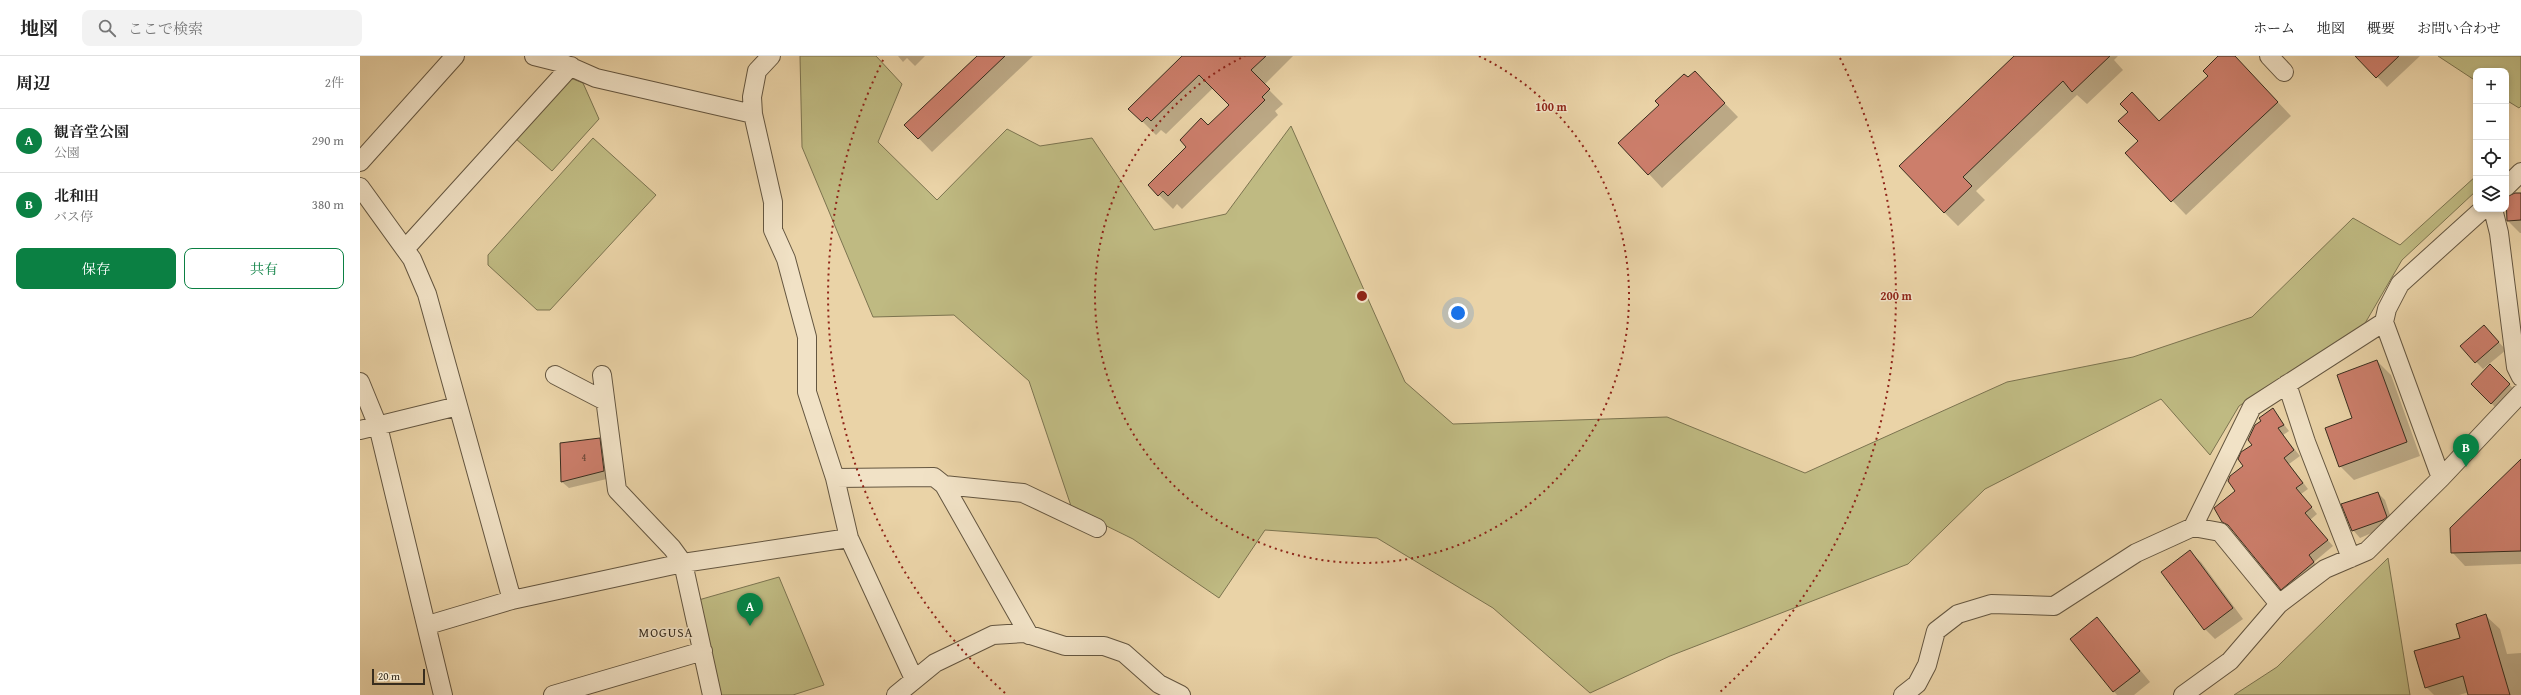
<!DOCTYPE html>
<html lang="ja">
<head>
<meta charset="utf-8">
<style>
	body { margin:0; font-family:"Gentium Book Plus","Noto Serif JP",serif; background:#f2f2f2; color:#222 }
	.controls { position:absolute; right:12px; top:12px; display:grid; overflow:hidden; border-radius:8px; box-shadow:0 2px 6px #0003 }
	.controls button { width:36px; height:36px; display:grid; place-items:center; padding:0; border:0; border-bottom:1px solid #e0e0e0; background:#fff; color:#222; font:20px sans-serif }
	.scale { position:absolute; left:12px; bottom:10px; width:53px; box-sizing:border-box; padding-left:4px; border:2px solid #382d1e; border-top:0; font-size:11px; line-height:14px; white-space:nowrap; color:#382d1e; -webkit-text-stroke:3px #f1e2c6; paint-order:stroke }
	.you { position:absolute; left:1098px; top:257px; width:14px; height:14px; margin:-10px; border:3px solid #fff; border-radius:50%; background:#1a73e8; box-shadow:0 0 0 6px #1a73e833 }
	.badge { display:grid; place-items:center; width:26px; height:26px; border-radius:50%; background:#0b8043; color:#fff; font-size:13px; font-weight:700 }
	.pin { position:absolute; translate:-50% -33px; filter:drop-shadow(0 1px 2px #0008) }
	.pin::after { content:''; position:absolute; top:21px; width:14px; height:12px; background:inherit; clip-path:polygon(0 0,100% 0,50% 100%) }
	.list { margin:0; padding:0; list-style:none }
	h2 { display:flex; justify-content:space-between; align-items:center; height:52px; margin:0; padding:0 16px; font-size:17px }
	h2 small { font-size:13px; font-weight:400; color:#767676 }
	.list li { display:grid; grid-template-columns:26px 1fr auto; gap:12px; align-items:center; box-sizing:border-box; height:64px; padding:0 16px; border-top:1px solid #e0e0e0 }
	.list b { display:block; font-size:15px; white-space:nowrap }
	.list p { margin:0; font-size:13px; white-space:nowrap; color:#767676 }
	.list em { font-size:13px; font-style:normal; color:#767676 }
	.actions { display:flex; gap:8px; padding:12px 16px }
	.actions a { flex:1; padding:9px 0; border:1px solid #0b8043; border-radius:8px; text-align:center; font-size:14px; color:#0b8043 }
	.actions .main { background:#0b8043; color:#fff }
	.icon { flex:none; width:22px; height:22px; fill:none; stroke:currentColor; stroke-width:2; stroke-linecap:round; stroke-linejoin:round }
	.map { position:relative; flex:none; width:2161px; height:639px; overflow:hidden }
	header { display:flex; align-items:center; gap:24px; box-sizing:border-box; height:56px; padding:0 20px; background:#fff; border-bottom:1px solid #e0e0e0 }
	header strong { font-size:19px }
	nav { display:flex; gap:22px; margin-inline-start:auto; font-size:14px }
	.search { width:280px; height:36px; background:#f2f2f2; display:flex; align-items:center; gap:10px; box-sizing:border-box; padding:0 14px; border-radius:8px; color:#767676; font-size:15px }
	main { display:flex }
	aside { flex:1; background:#fff }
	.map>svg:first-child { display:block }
	.green { fill:#bfba82; stroke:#7c7450 }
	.shadow { fill:#0003 }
	.building { fill:#cc7e6b; stroke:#382d1e }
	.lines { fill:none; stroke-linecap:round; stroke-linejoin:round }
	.minor-casing { stroke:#645640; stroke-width:20 }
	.minor { stroke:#f1e2c6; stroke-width:18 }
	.ring { fill:none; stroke:#8f2418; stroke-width:2; stroke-dasharray:2 4 }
	.labels { text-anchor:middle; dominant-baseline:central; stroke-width:3; stroke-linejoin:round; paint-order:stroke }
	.number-label { font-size:10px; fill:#5d4131 }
	.neighbourhood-label { font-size:13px; letter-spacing:1px; fill:#382d1e; stroke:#f1e2c6 }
	.centre { fill:#8f2418; stroke:#f1e2c6; stroke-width:2 }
	.ring-label { font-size:12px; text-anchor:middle; font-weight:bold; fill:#8f2418; stroke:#f1e2c6; stroke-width:3; stroke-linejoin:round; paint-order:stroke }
</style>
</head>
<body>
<header>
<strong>地図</strong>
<div class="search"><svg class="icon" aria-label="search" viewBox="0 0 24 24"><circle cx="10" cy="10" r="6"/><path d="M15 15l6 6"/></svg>ここで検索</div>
<nav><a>ホーム</a><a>地図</a><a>概要</a><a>お問い合わせ</a></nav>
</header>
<main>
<aside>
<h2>周辺<small>2件</small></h2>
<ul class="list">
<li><span class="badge">A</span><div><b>観音堂公園</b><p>公園</p></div><em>290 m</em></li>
<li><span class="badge">B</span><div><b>北和田</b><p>バス停</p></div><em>380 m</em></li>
</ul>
<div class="actions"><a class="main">保存</a><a>共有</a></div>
</aside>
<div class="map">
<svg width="2161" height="639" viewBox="0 0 2161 639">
	<rect width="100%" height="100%" fill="#ead3a7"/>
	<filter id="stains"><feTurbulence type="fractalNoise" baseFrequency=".005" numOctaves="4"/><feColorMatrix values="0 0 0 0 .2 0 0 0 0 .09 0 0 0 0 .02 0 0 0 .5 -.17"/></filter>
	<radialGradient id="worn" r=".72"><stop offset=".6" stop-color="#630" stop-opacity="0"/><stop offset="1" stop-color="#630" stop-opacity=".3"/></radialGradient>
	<path class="green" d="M440,0h76l26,28 -24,58 59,58 70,-71 33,17 52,-8 62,92 72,-16 65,-88 114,256 48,42 214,-7 138,56 202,-91 126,-25 119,-40 101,-99 47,27 76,-69v15l-74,69 -38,65 -125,81 -29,49 -49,-56 -176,90 -77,75 -238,92 -80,37 -97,-85 -116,-70 -112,-8 -46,68 -86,-59 -61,-30 -43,-128 -75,-66 -81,2 -71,-170z
		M2078,0h83v50l-2,2 -13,-8v-29h-30v10z
		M213,23l10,4 16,36 -47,52 -37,-33 50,-57z
		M233,82l63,57 -106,115h-13l-49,-45v-10z
		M2028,502l22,137h-176l43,-28z
		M419,521l45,108 -31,10h-76l-22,-94z"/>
	<path class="shadow" d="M538,0h27l-10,10 -8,-8 -4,4z
		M617,0h56l-101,96 -26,-27z
		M823,0h110l-29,29 19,19 -8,7 3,4 -96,94 -5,-5 -4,5 -24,-24 81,-80 -17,-17 -47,46 -5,-4 -5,5 -26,-26z
		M1655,0h103l-4,4 9,10 -36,34 -10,-9 -101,96 9,9 -27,26 -14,-14z
		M1860,0h14l57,60 -105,99 -59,-62 82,-77z
		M1997,0h63l-33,31z
		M1328,23l20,7 30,31 -76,71 -13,-14z
		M2161,138v39h-1l-12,-12 -2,-23z
		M2124,270l22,24 -23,19 -22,-23z
		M2017,305l14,14 29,81 -66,24 -14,-14 14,-47z
		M2130,310l26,25 -18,19 -26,-26z
		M1913,354l16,21 -6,4 17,21 -11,8 19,25 -7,5 16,20 -7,6 23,26 -19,16 6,7 -33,26 -54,-65 -10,-9 13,-30 26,-70z
		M239,383l7,7 5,32 -42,10 -7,-6z
		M2161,404v104l-56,2 -13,-14z
		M2018,437l7,7 8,24 -33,14 -7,-8z
		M1830,496l11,10 42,57 -28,20 -10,-10z
		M2126,560l14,13 7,25 14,-1v42h-52v-3l-10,3h-25l-8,-8 35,-49z
		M1737,562l53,64 -16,13h-17l-45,-56z"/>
	<path class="building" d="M617,0h28l-87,83 -14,-14z
		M822,0h84l-15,14 19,19 -8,8 3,3 -97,96 -5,-5 -5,5 -10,-11 38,-38 -6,-7 21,-22 7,7 21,-20 -30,-30 -48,46 -4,-4 -5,5 -14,-13z
		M1654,0h96l-38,36 -9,-11 -100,96 9,9 -28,27 -45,-47z
		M1858,0h17l43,46 -107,100 -46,-49 13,-12 -20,-20 10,-9 -8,-8 12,-12 27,29 49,-45 -5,-5z
		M1995,0h44l-23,22z
		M1335,15l30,32 -77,72 -30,-32 41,-38 -4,-4 29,-27 4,3z
		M2155,137h6v27l-14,1 -1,-24z
		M2124,269l15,17 -24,21 -15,-17z
		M2017,304l30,82 -68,25 -14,-39 27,-10 -15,-43z
		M2130,308l20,20 -19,20 -20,-20z
		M1913,352l11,17 -6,3 16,22 -10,8 19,25 -7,5 16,19 -7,6 23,27 -19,15 5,7 -33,28 -53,-65 -6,-3 -8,-14 21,-17 -7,-10 2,-5 13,-10 -5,-7 3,-7 11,-7 -4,-5 7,-15 6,-4 -2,-3z
		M240,382l4,33 -43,11 -1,-39z
		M2161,403v92l-70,2 -1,-25z
		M2018,436l9,25 -4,3 -31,11 -11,-27z
		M1830,494l43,58 -29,22 -43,-58z
		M2126,558l24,81h-42l-5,-19 -38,12 -11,-37 46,-13 -4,-14z
		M1737,561l43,54 -27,21 -43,-53z"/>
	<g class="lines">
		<g class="minor-casing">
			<path id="minor" d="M174,0l28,7 34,15 157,36
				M411,0l-14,15 -5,26 1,17 20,88v28l13,29 21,78v55l28,86 14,60 65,141
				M1909,0l15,16
				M0,106l95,-106
				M0,131l52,72 15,35 85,306
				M2146,131l15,-15
				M2133,153l6,24 17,134 5,10
				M45,193l166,-183
				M2024,266l57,156
				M195,319l50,26
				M242,319l15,115 55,58 11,15 29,132
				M0,326l18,44 65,269
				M1927,328l19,58 45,116
				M0,374l98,-24
				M475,422l99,-1 10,8 85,150
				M584,429l79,8 74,35
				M1833,471l59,-120 132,-85 3,-13 13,-25 83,-75
				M68,569l84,-25 171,-37 166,-25
				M193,639l150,-44
				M536,639l39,-32 58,-28 31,-2 41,13h39l20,7 35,31 22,11
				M1543,639l14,-11 10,-19 9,-34 22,-17 33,-10 63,2 82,-53 57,-26 27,5 59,72
				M1823,639l47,-34 49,-57 46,-35 42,-18 74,-73 80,-85"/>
		</g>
		<use href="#minor" class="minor"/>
	</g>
	<g class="ring">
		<path d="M1119 0A267 267 0 1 1 885 0"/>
		<path d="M645 637A534 534 0 0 1 524 2M1480 2A534 534 0 0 1 1359 637"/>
	</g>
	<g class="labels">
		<g class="number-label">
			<text x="224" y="401">4</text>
		</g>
		<g class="neighbourhood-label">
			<text x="306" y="576">MOGUSA</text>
		</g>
	</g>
	<circle cx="1002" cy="240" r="6" class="centre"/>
	<g class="ring-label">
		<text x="1191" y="55">100 m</text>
		<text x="1536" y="244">200 m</text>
	</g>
	<rect width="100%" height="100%" filter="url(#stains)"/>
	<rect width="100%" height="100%" fill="url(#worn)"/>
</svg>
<div class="controls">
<button>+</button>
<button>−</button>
<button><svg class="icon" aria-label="locate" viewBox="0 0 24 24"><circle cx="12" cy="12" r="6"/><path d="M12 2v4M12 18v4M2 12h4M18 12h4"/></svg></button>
<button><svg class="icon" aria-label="layers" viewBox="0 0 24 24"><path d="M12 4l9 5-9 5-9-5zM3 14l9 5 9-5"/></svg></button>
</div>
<div class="scale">20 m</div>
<div class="you"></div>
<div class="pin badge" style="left:390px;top:570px">A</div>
<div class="pin badge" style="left:2106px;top:411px">B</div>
</div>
</main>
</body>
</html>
